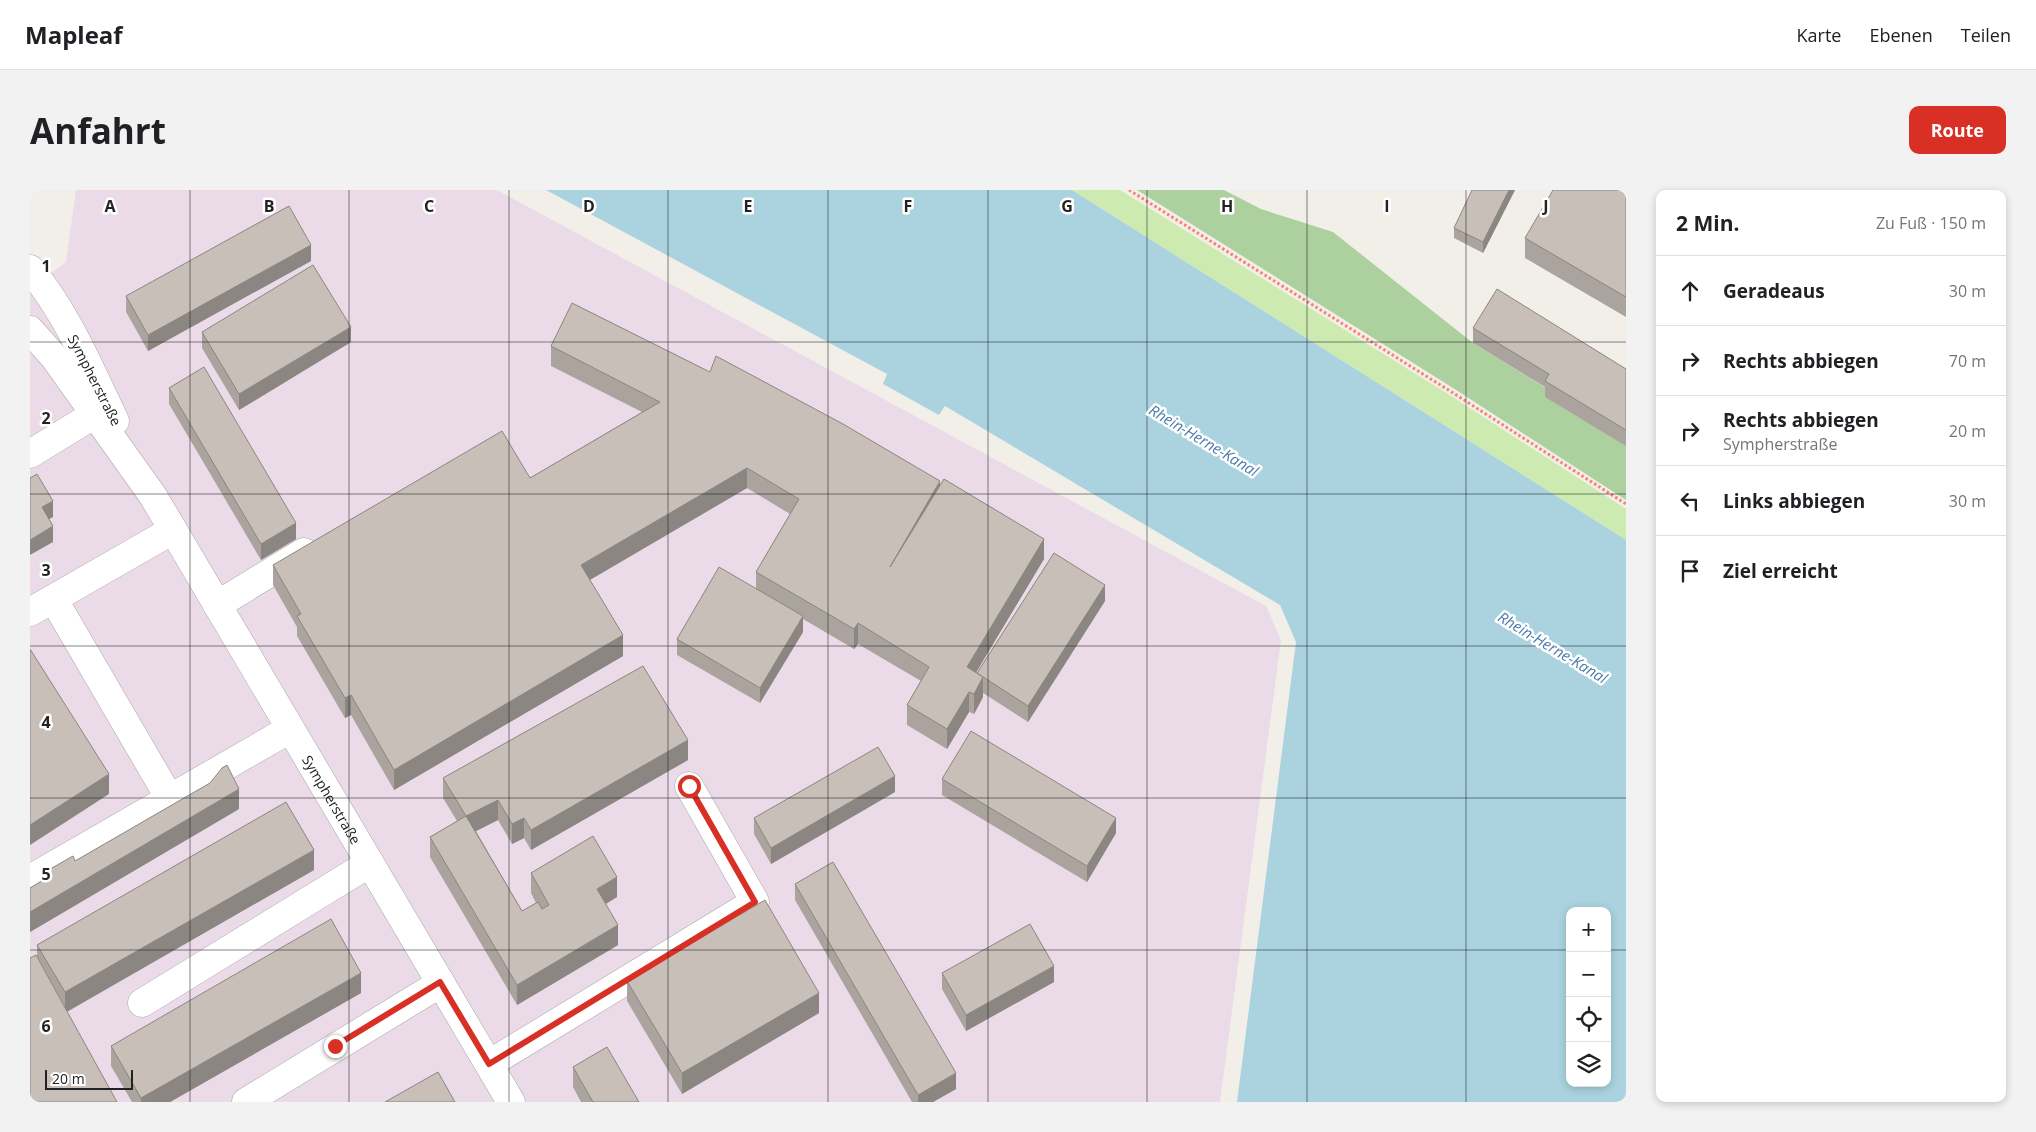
<!DOCTYPE html>
<html lang="de">
<head>
<meta charset="utf-8">
<style>
	body { margin:0; font-family:"Open Sans",sans-serif; background:#f2f2f2; color:#202124 }
	.controls { position:absolute; right:15px; bottom:15px; display:grid; overflow:hidden; border-radius:10px; box-shadow:0 2px 8px #0003 }
	.controls button { width:45px; height:45px; display:grid; place-items:center; padding:0; border:0; border-bottom:1px solid #e0e0e0; background:#fff; color:#202124; font:25px sans-serif }
	.scale { position:absolute; left:15px; bottom:12px; width:88px; box-sizing:border-box; padding-left:5px; border:2px solid #222; border-top:0; font-size:14px; line-height:18px; white-space:nowrap; color:#222; -webkit-text-stroke:4px #fff; paint-order:stroke }
	.stop { position:absolute; width:15px; height:15px; margin:-11px; border:4px solid #d93025; border-radius:50%; background:#fff }
	.stop.end { background:#d93025; border-color:#fff; box-shadow:0 1px 5px #0008 }
	.list { margin:0; padding:0; list-style:none }
	h2 { display:flex; justify-content:space-between; align-items:center; height:65px; margin:0; padding:0 20px; font-size:21px }
	h2 small { font-size:16px; font-weight:400; color:#757577 }
	.list li { display:grid; grid-template-columns:32px 1fr auto; gap:15px; align-items:center; box-sizing:border-box; height:70px; padding:0 20px; border-top:1px solid #e0e0e0 }
	.list b { display:block; font-size:19px; white-space:nowrap }
	.list p { margin:0; font-size:16px; white-space:nowrap; color:#757577 }
	.list em { font-size:16px; font-style:normal; color:#757577 }
	.icon { flex:none; width:28px; height:28px; fill:none; stroke:currentColor; stroke-width:2; stroke-linecap:round; stroke-linejoin:round }
	.map { position:relative; flex:none; width:1596px; height:912px; overflow:hidden; border-radius:10px }
	header { display:flex; align-items:center; gap:30px; box-sizing:border-box; height:70px; padding:0 25px; background:#fff; border-bottom:1px solid #e0e0e0 }
	header strong { font-size:24px }
	nav { display:flex; gap:28px; margin-inline-start:auto; font-size:18px }
	.intro { display:flex; align-items:center; justify-content:space-between; box-sizing:border-box; height:120px; padding:0 30px }
	h1 { margin:0; font-size:35px }
	.button { padding:12px 22px; border-radius:10px; background:#d93025; color:#fff; font-size:18px; font-weight:700 }
	main { display:flex; gap:30px; padding:0 30px }
	aside { flex:1; background:#fff; border-radius:10px; box-shadow:0 2px 8px #0003 }
	.map>svg:first-child { display:block }
	.industrial { fill:#ebdbe8 }
	.grass { fill:#cdebb0 }
	.forest { fill:#add19e }
	.water { fill:#aad3df; fill-rule:evenodd }
	.lines { fill:none; stroke-linecap:round; stroke-linejoin:round }
	.minor-casing { stroke:#a9a9a9; stroke-width:29 }
	.path { stroke:#fa8072; stroke-width:3; stroke-dasharray:2.5 2.5; stroke-linecap:butt }
	.minor { stroke:#fff; stroke-width:28 }
	.wall { fill:#aba49e }
	.shaded-wall { fill:#8b8681 }
	.building { fill:#c7bfb8; stroke:#8b8681 }
	.route { stroke:#d93025; stroke-width:6 }
	.grid { fill:none; stroke:#222; stroke-width:1; stroke-opacity:0.55 }
	.labels { text-anchor:middle; dominant-baseline:central; stroke-width:5; stroke-linejoin:round; paint-order:stroke }
	.street-label { font-size:14px; fill:#222; stroke:#fff }
	.water-label { font-size:15px; font-style:italic; fill:#4a7aab; stroke:#fff }
	.grid-label { font-size:16px; text-anchor:middle; font-weight:bold; fill:#222; stroke:#fff; stroke-width:5; stroke-linejoin:round; paint-order:stroke }
</style>
</head>
<body>
<header>
<strong>Mapleaf</strong>
<nav><a>Karte</a><a>Ebenen</a><a>Teilen</a></nav>
</header>
<div class="intro"><h1>Anfahrt</h1><a class="button">Route</a></div>
<main>
<div class="map">
<svg width="1596" height="912" viewBox="0 0 1596 912">
	<rect width="100%" height="100%" fill="#f2efe9"/>
	<path class="industrial" d="M46,0h421l769,416 15,34 -61,462h-1190v-812l36,-28z"/>
	<path class="grass" d="M1042,0h48l328,204 178,115v31z"/>
	<path class="forest" d="M1107,0h87l37,19 72,23 140,111 76,47 77,56v54l-173,-112z"/>
	<path class="water" d="M516,0h526l554,350v562h-389l59,-460 -16,-37 -335,-199 -6,9 -56,-31 4,-10zM1540,721h37v172h-37z"/>
	<g class="lines">
		<g class="minor-casing">
			<g id="minor">
				<path d="M0,79c37,44 60,100 85,152"/>
				<path id="s1" d="M0,140l24,27 99,139 358,606"/>
				<path d="M0,264l65,-40"/>
				<path d="M24,410l116,199"/>
				<path d="M187,415l87,-53"/>
				<path d="M0,422l143,-82"/>
				<path d="M0,689l260,-150"/>
				<path d="M112,813l228,-140"/>
				<path d="M459,874l266,-162 -66,-116"/>
				<path d="M216,912l195,-119"/>
			</g>
		</g>
		<path class="path" d="M1099,0l321,201 176,113"/>
		<use href="#minor" class="minor"/>
	</g>
	<path class="wall" d="M1485,0l-32,63 -29,-15v-10z
		M1596,0v127l-101,-59v-20z
		M281,71l-163,90 -22,-39v-16z
		M1443,138l153,41v77l-81,-49v-10l-72,-44z
		M172,142l149,10 -112,68 -37,-62z
		M521,156l159,26 230,114 104,73 -68,114 1,1 128,-73 -77,121 -45,-29v4l-9,17 -5,-2 -22,37 -40,-24v-20l14,-24 -63,-37 -4,5 -51,-30v13l-43,71 -83,-48v-16l79,-50v-17l34,-58 -43,-26 -157,92 33,76 -229,134 -43,-75 -6,3 -48,-82v-9l-24,-42v-20l257,-87 112,-66 -91,-46z
		M139,198l127,151 -35,21 -92,-156z
		M658,570l-157,90 -7,-12 -12,6 -14,-24 -22,11 46,80 14,-8 -5,-10v-20l86,24 -11,7 12,41 -101,60 -87,-148v-20l27,-16 -14,-23v-20z
		M912,589l174,54 -29,49 -145,-87z
		M865,602l-124,72 -17,-30v-16z
		M209,619l-209,123v-44l15,-9v-7l30,-11z
		M284,680l-247,141 -30,-54v-12z
		M765,694l161,205 -23,13h-21l-117,-202z
		M912,783l112,9 -88,49 -24,-42z
		M597,791l192,32 -137,81 -55,-93z
		M331,803l-191,109h-38l-21,-36v-20z
		M543,877l66,35h-58l-8,-15z"/>
	<path class="shaded-wall" d="M1479,0h6l-32,63v-11z
		M281,55v16l-163,90v-16z
		M321,137v15l-112,68v-16z
		M717,278v20l-166,97v-20z
		M910,291v20l-50,66z
		M23,311v16l-11,6v-16z
		M266,333v16l-35,21v-16z
		M23,336v16l-23,13v-15z
		M1014,349v20l-77,128v-20z
		M1075,395v16l-77,121v-16z
		M773,426v16l-43,71v-15z
		M828,433v21l-4,5v-20z
		M593,445v21l-229,134v-20z
		M953,487v20l-9,17v-20z
		M939,502v20l-22,37v-20z
		M321,505v20l-6,3v-20z
		M658,550v20l-157,90v-20z
		M79,584v20l-79,51v-20z
		M865,586v16l-124,72v-16z
		M209,599v20l-209,123v-20z
		M468,610v20l-32,16v-20z
		M494,628v20l-12,6v-20z
		M1086,628v15l-29,49v-16z
		M284,660v20l-249,143v-21z
		M587,687v20l-20,12v-20z
		M588,735v20l-101,60v-20z
		M1024,776v16l-88,49v-16z
		M331,783v20l-191,109h-29v-4z
		M789,803v20l-137,81v-21z
		M926,883v16l-23,13h-15v-7z"/>
	<path class="building" d="M1442,0h37l-26,52 -29,-14z
		M1523,0h73v107l-101,-59z
		M259,16l22,39 -163,90 -22,-39z
		M283,75l38,62 -112,67 -37,-62z
		M1467,99l129,80v61l-81,-49 4,-7 -76,-46z
		M542,113l138,69 6,-16 127,68 97,57 -50,86 54,-88 100,60 -77,128 16,10 -9,17 -5,-2 -22,37 -40,-24 22,-38 -71,-44 -4,6 -98,-57 43,-73 -52,-31 -166,97 42,70 -229,135 -43,-75 -6,3 -48,-82 4,-2 -28,-49 229,-134 28,47 130,-76 -109,-56z
		M174,177l92,156 -35,21 -92,-156z
		M7,284l16,27 -11,6 11,19 -23,14v-62z
		M1024,363l51,32 -77,121 -51,-33z
		M689,377l84,49 -43,72 -83,-49z
		M0,459l79,125 -79,51z
		M613,476l45,74 -157,90 -7,-12 -12,6 -14,-24 -32,16 -23,-38z
		M941,541l145,87 -29,48 -145,-87z
		M848,557l17,29 -124,72 -17,-30z
		M197,575l12,24 -209,123v-24l18,-11 -3,-5 28,-16 2,5 135,-78 12,-15z
		M256,612l28,48 -249,142 -28,-47z
		M436,626l56,95 16,-9 4,7 7,-4 -18,-32 62,-37 24,41 -20,12 21,36 -101,60 -87,-148z
		M803,672l123,211 -38,22 -123,-211z
		M735,710l54,93 -137,80 -55,-92z
		M301,729l30,54 -220,125 -30,-52z
		M1000,734l24,42 -88,49 -24,-42z
		M6,765l81,147h-87v-144z
		M577,857l32,55h-46l-20,-35z
		M408,882l17,30h-70z"/>
	<g class="lines">
		<path class="route" d="M305,856l105,-64 49,82 266,-162 -66,-116"/>
	</g>
	<path class="grid" d="M160,0v912M319,0v912M479,0v912M638,0v912M798,0v912M958,0v912M1117,0v912M1277,0v912M1436,0v912M0,152h1596M0,304h1596M0,456h1596M0,608h1596M0,760h1540M1577,760h19"/>
	<g class="labels">
		<g class="street-label">
			<text transform="translate(65 190) rotate(63)">Sympherstraße</text>
			<text stroke="none"><textPath href="#s1" startOffset="559">Sympherstraße</textPath></text>
		</g>
		<g class="water-label">
			<text transform="translate(1174 250) rotate(31)">Rhein-Herne-Kanal</text>
			<text transform="translate(1523 457) rotate(31)">Rhein-Herne-Kanal</text>
		</g>
	</g>
	<g class="grid-label">
		<text x="80" y="22">A</text>
		<text x="239" y="22">B</text>
		<text x="399" y="22">C</text>
		<text x="559" y="22">D</text>
		<text x="718" y="22">E</text>
		<text x="878" y="22">F</text>
		<text x="1037" y="22">G</text>
		<text x="1197" y="22">H</text>
		<text x="1357" y="22">I</text>
		<text x="1516" y="22">J</text>
		<text x="16" y="82">1</text>
		<text x="16" y="234">2</text>
		<text x="16" y="386">3</text>
		<text x="16" y="538">4</text>
		<text x="16" y="690">5</text>
		<text x="16" y="842">6</text>
	</g>
</svg>
<div class="controls">
<button>+</button>
<button>−</button>
<button><svg class="icon" aria-label="locate" viewBox="0 0 24 24"><circle cx="12" cy="12" r="6"/><path d="M12 2v4M12 18v4M2 12h4M18 12h4"/></svg></button>
<button><svg class="icon" aria-label="layers" viewBox="0 0 24 24"><path d="M12 4l9 5-9 5-9-5zM3 14l9 5 9-5"/></svg></button>
</div>
<div class="scale">20 m</div>
<div class="stop" style="left:659px;top:596px"></div>
<div class="stop end" style="left:305px;top:856px"></div>
</div>
<aside>
<h2>2 Min.<small>Zu Fuß · 150 m</small></h2>
<ul class="list">
<li><svg class="icon" aria-label="ahead" viewBox="0 0 24 24"><path d="M12 20V5M6 11l6-6 6 6"/></svg><div><b>Geradeaus</b></div><em>30 m</em></li>
<li><svg class="icon" aria-label="right" viewBox="0 0 24 24"><path d="M7 20v-9h11M14 6l5 5-5 5"/></svg><div><b>Rechts abbiegen</b></div><em>70 m</em></li>
<li><svg class="icon" aria-label="right" viewBox="0 0 24 24"><path d="M7 20v-9h11M14 6l5 5-5 5"/></svg><div><b>Rechts abbiegen</b><p>Sympherstraße</p></div><em>20 m</em></li>
<li><svg class="icon" aria-label="left" viewBox="0 0 24 24"><path d="M17 20v-9H6M10 6l-5 5 5 5"/></svg><div><b>Links abbiegen</b></div><em>30 m</em></li>
<li><svg class="icon" aria-label="arrive" viewBox="0 0 24 24"><path d="M6 21V4h12l-3 4 3 4H6"/></svg><div><b>Ziel erreicht</b></div></li>
</ul>
</aside>
</main>
</body>
</html>
